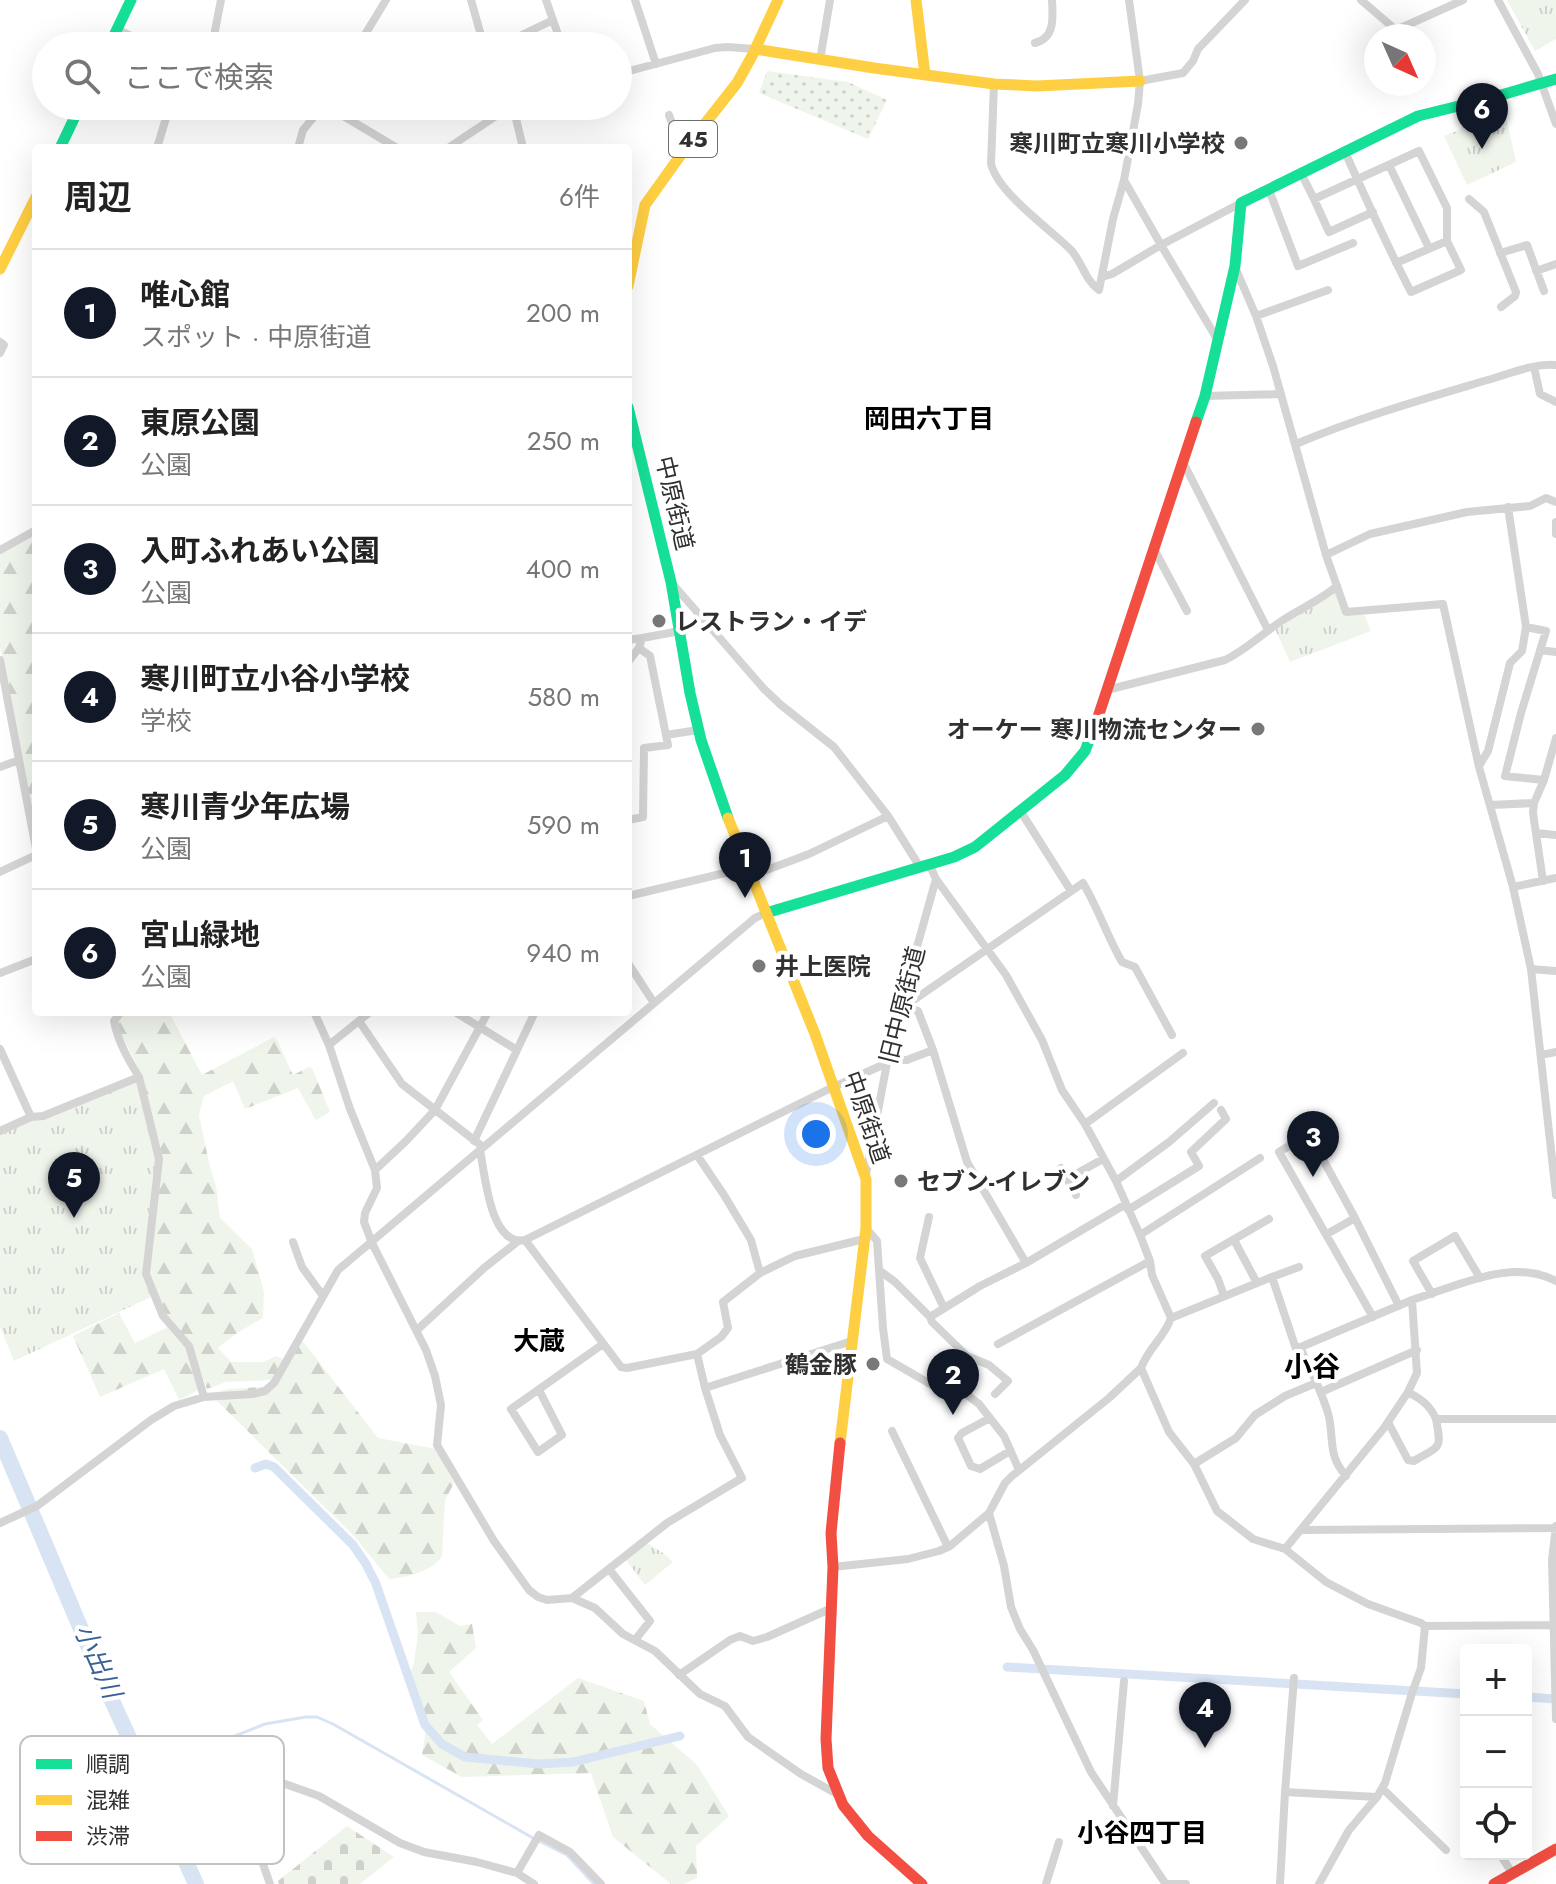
<!DOCTYPE html>
<html lang="ja">
<head>
<meta charset="utf-8">
<style>
	body { margin:0; font-family:Jost,"Noto Sans JP",sans-serif; background:#f2f2f2; color:#222 }
	.controls { position:absolute; right:24px; bottom:24px; display:grid; overflow:hidden; border-radius:8px; box-shadow:0 8px 32px #0002 }
	.controls button { width:72px; height:72px; display:grid; place-items:center; padding:0; border:0; border-bottom:2px solid #e0e0e0; background:#fff; color:#222; font:40px sans-serif }
	.compass { position:absolute; left:1364px; top:24px; width:72px; height:72px; border-radius:50%; background:#fff; box-shadow:0 8px 32px #0002; rotate:135deg }
	.you { position:absolute; left:816px; top:1134px; width:28px; height:28px; margin:-20px; border:6px solid #fff; border-radius:50%; background:#1a73e8; box-shadow:0 0 0 12px #1a73e833 }
	.badge { display:grid; place-items:center; width:52px; height:52px; border-radius:50%; background:#111827; color:#fff; font-size:26px; font-weight:700 }
	.pin { position:absolute; translate:-50% -66px; filter:drop-shadow(0 2px 4px #0008) }
	.pin::after { content:''; position:absolute; top:42px; width:28px; height:24px; background:inherit; clip-path:polygon(0 0,100% 0,50% 100%) }
	.list { margin:0; padding:0; list-style:none }
	h2 { display:flex; justify-content:space-between; align-items:center; height:104px; margin:0; padding:0 32px; font-size:34px }
	h2 small { font-size:26px; font-weight:400; color:#767676 }
	.list li { display:grid; grid-template-columns:52px 1fr auto; gap:24px; align-items:center; box-sizing:border-box; height:128px; padding:0 32px; border-top:2px solid #e0e0e0 }
	.list b { display:block; font-size:30px; white-space:nowrap }
	.list p { margin:0; font-size:26px; white-space:nowrap; color:#767676 }
	.list em { font-size:26px; font-style:normal; color:#767676 }
	.icon { flex:none; width:44px; height:44px; fill:none; stroke:currentColor; stroke-width:2; stroke-linecap:round; stroke-linejoin:round }
	.map { position:relative; flex:none; width:1556px; height:1884px; overflow:hidden }
	.search { position:absolute; background:#fff; box-shadow:0 8px 32px #0002; left:32px; top:32px; width:600px; height:88px; display:flex; align-items:center; gap:20px; box-sizing:border-box; padding:0 28px; border-radius:44px; color:#767676; font-size:30px }
	.panel { position:absolute; background:#fff; box-shadow:0 8px 32px #0002; left:32px; top:144px; width:600px; height:872px; border-radius:8px }
	.map>svg:first-child { display:block }
	.grass { fill:url(#grass-dots) }
	.forest { fill:url(#forest-firs) }
	.cemetery { fill:url(#cemetery-stones) }
	.park { fill:url(#park-tufts) }
	.lines { fill:none; stroke-linecap:round; stroke-linejoin:round }
	.stream { stroke:#d8e4f3; stroke-width:3 }
	.canal { stroke:#d8e4f3; stroke-width:9 }
	.river { stroke:#d8e4f3; stroke-width:16 }
	.street { stroke:#d4d4d4; stroke-width:8 }
	.fast { stroke:#16e098; stroke-width:11 }
	.slow { stroke:#ffcf43; stroke-width:11 }
	.jam { stroke:#f24e42; stroke-width:11 }
	.poi-dot { fill:#787878; stroke:#fff; stroke-width:3 }
	.labels { text-anchor:middle; dominant-baseline:central; stroke-width:8; stroke-linejoin:round; paint-order:stroke }
	.shield { fill:#fff; stroke:#6e6e6e; stroke-width:2 }
	.shield-label { font-size:22px; font-weight:bold; fill:#303030 }
	.poi-label { font-size:24px; font-weight:bold; fill:#303030; stroke:#fff; text-anchor:end }
	.street-label { font-size:24px; fill:#303030; stroke:#fff }
	.neighbourhood-label { font-size:26px; font-weight:bold; fill:#000; stroke:#fff }
	.water-label { font-size:26px; font-style:italic; fill:#396197; stroke:#fff }
	.quarter-label { font-size:28px; font-weight:bold; fill:#000; stroke:#fff }
	.key { fill:#fff; stroke:#c1c1c1; stroke-width:2 }
	.key-label { font-size:22px; fill:#303030 }
</style>
</head>
<body>
<div class="map">
<svg width="1556" height="1884" viewBox="0 0 1556 1884">
	<defs>
		<pattern id="grass-dots" width="8" height="8" patternUnits="userSpaceOnUse" patternTransform="scale(2)"><rect width="8" height="8" fill="#f0f5ec"/><path d="M2 2h.1M6 6h.1" fill="none" stroke="#ced2cb" stroke-width="1.8" stroke-linecap="round"/></pattern>
		<pattern id="forest-firs" width="22" height="20" patternUnits="userSpaceOnUse" patternTransform="scale(2)"><rect width="22" height="20" fill="#f0f5ec"/><path d="M5 1l3.5 6h-7zM16 11l3.5 6h-7z" fill="#ced2cb"/></pattern>
		<pattern id="cemetery-stones" width="16" height="16" patternUnits="userSpaceOnUse" patternTransform="scale(2)"><rect width="16" height="16" fill="#f0f5ec"/><path d="M2 7V4a2 2 0 0 1 4 0v3zM10 15v-3a2 2 0 0 1 4 0v3z" fill="#ced2cb"/></pattern>
		<pattern id="park-tufts" width="24" height="20" patternUnits="userSpaceOnUse" patternTransform="scale(2)"><rect width="24" height="20" fill="#f0f5ec"/><path d="M3 7l-1-3M5 7V3M7 7l1-3M15 17l-1-3M17 17v-4M19 17l1-3" fill="none" stroke="#ced2cb"/></pattern>
	</defs>
	<rect width="100%" height="100%" fill="#fff"/>
	<path class="grass" d="M767,71l81,11 39,18 -19,39 -109,-46z"/>
	<path class="forest" d="M36,534v299l-36,-186v-94z
		M123,1012h46l33,63 72,-38 3,3 16,35 16,-8 3,1 18,44 -14,8 -1,-1 -17,-31 -53,21 -12,-28 -29,15 -5,19 11,52 6,19 4,32 32,31 12,43 -1,26 -26,15 -19,15 13,14h33l12,-6 8,4 -12,20 -46,2 -19,7 -16,-44 -26,-31 -16,-41 13,-115 -20,-83 -23,-45 -2,-8z
		M119,1313l16,30 33,-16 18,21 15,41 -22,11 -15,-31 -64,28 -27,-61z
		M302,1340l76,98 58,11 18,34 -9,17 -3,56c-8,15 -36,22 -53,23l-36,-44 -143,-141 18,-5 47,-3z
		M416,1612h20l24,14 12,-2 4,24 -27,24 34,48 -6,5 15,19 86,-66 66,23 6,23 47,41 32,51 -33,30 1,32 -13,6h-13l-58,-47 -22,-64 -129,4 -40,-22 5,-32 -17,-49 4,-11 4,-30z"/>
	<path class="cemetery" d="M347,1826l47,31 -34,27h-81l-1,-3z"/>
	<path class="park" d="M1507,0h49v39l-21,12z
		M1503,103l13,59 -49,23 -23,-49 18,-7 -5,-14z
		M1335,593l10,23 19,-2 7,17 -81,31 -15,-33z
		M137,1082l18,77 -13,117 9,21 -137,64 -14,-34v-192l32,-14z
		M647,1543l16,10 10,9 -28,23 -19,-25z"/>
	<g class="lines">
		<path class="stream" d="M143,1772l122,-48 41,-7h11l16,7 200,114 34,17 27,29"/>
		<path class="canal" d="M255,1468l11,-4 8,3 79,78 13,19 10,20 49,141 17,19 23,13 74,7 34,-2 107,-26
			M1007,1667l459,27
			M1526,1697l30,2"/>
		<path class="river" d="M0,1438l103,243 93,203"/>
		<path class="street" d="M471,0l13,46
			M546,0l16,46
			M635,0l21,64
			M1361,0l35,30 67,-30
			M1498,0l40,74 18,50
			M117,29l35,17
			M1035,43c20,-5 18,-25 17,-43
			M212,46l9,-46
			M358,46l28,-46
			M499,46l54,-26
			M820,60l10,-60
			M618,74l97,-26 12,-1 28,2
			M1140,81l43,-8 10,-12 5,-12 47,-49
			M994,84l-3,80c8,30 58,64 80,86 11,12 14,30 28,40l14,-71 11,-39 14,-76 2,-23 -11,-81
			M330,106l5,5 62,37
			M513,106l10,42
			M669,115l10,27 6,7
			M157,148l9,-30 7,-12
			M298,148l5,-18 20,-24
			M448,148l63,-42
			M1389,165l40,83
			M1301,173l13,26 105,-48 28,57v33l14,29 -50,22c-24,-46 -45,-93 -66,-140
			M1124,180l37,65 80,-42
			M1269,190l29,76 55,-23
			M1314,199l15,33 44,-20
			M1469,199l15,13 32,80 -1,4 -14,11
			M1500,253l27,-8 17,46
			M1396,263l51,-22
			M1235,267l21,49 17,50 53,189 20,57 97,-8 36,163 34,120 18,82 25,226
			M1536,271l20,-7
			M1102,277l10,-3 49,-29 56,94
			M1256,316l72,-26
			M0,342l4,3 -4,8
			M1534,367l6,27 16,8
			M1205,396l76,-2
			M1296,444c61,-26 124,-44 188,-63 23,-6 48,-18 72,-16
			M1183,462l85,168
			M1556,522v12
			M1154,549l33,62
			M0,550l36,-20
			M1326,555l44,-21 97,-22 63,-6 16,-8 10,4
			M671,582l93,107 17,16 53,42 54,69 32,51
			M1526,627l20,4 -25,82 -16,63 39,4
			M628,640l14,-2
			M1540,650l16,2
			M0,660l36,189
			M628,662l11,-14 3,-10 38,-7
			M1107,690l118,-30c21,-10 38,-27 58,-40 18,-12 38,-20 54,-34
			M666,735l32,-5
			M1479,766l9,-15 22,-88 12,-12 4,-24 -18,-120
			M0,767l19,-7
			M1491,805l43,-2
			M1021,812l50,79
			M628,820l15,-3 1,-69 24,-3 -18,-89 -11,-8
			M1536,833l20,2
			M929,864l7,15 70,96 36,65 20,50 23,34 31,57 24,54 10,26 2,14 19,43c-7,20 -22,29 -30,50l28,64 25,32 23,47 36,28 32,10 41,33 42,22 53,19 4,3 128,-1
			M0,872l36,-17
			M751,876l58,-22 79,-38
			M1543,881l-10,-68 1,-10 10,-23 12,-42
			M1513,887l43,-9
			M628,896l114,-27
			M628,963l26,40
			M1531,969l25,2
			M0,973l36,-14
			M905,1006l178,-123c15,25 24,53 39,79l13,5 37,68
			M121,1012l-7,9c4,21 14,38 25,56
			M314,1012l15,33 21,64 25,61 2,18 -12,25 -1,9 8,21 54,107 9,26 6,29 -4,40 57,96 35,49 9,7 9,3 25,-2 23,10 28,26 32,17 45,43 25,12 23,31 53,37 36,20
			M455,1012l62,38
			M359,1021l43,63 81,63
			M329,1045l41,-33
			M0,1049l31,68
			M1541,1055l15,-3
			M887,1060h20l26,-10
			M1085,1124l98,-71
			M0,1131l31,-14 12,-1 96,-39 20,82 -13,115 17,42 26,30 15,51
			M474,1141l61,-129
			M480,1150c5,24 10,97 45,90l302,-150 60,-27
			M697,1155l27,40 27,45 9,33
			M1061,1168l6,11
			M375,1170l31,-29 29,-31 53,-98
			M866,1174l21,-111 14,-59 35,-125
			M1116,1181l53,-39 45,-39
			M1076,1195l-9,-16 36,-20
			M1128,1210l71,-44 -8,-14 35,-33 -5,-9
			M929,1217l-9,41 24,50
			M866,1228l11,13 2,29 16,12 35,35 50,-31 46,-23 -59,-101 -34,-112 -15,-39 -17,-7
			M1327,1234l28,-16
			M1140,1235l120,-77
			M525,1240l96,127 6,1 70,-14 24,-17 7,-9 -5,-26 37,-29 35,-17 69,-17
			M1234,1240l23,43
			M293,1242l9,25 21,29
			M1026,1263l100,-59
			M879,1270l4,58 4,31 59,34 8,-8 25,19 25,32 15,34
			M1272,1277l27,-10
			M1432,1294l-19,-33 42,-25 25,42
			M1224,1296l-6,-17 -13,-23 64,-37
			M1412,1300c36,-11 82,-33 119,-27 9,1 17,4 25,8
			M930,1317l2,5 35,34 22,9 19,16 -13,13
			M1373,1317l-94,-165 28,-17 8,10 40,73 44,88
			M1171,1318l101,-41 24,72 116,-49 5,73 -9,19 -24,36 -99,121
			M417,1330l67,-62 33,-26
			M998,1344l152,-83
			M1300,1347c10,23 23,46 29,70 5,25 -1,38 17,59
			M697,1354l8,34
			M928,1383l36,-30
			M539,1390l23,45 -24,17 -27,-43 92,-65
			M1321,1392l96,-42
			M1408,1392c13,7 22,13 28,27h120
			M990,1418l-28,15 -4,5 13,28 9,3 30,-18
			M1388,1422l20,38 6,1c26,-16 28,-10 22,-42
			M892,1431l56,116
			M1194,1464l42,-26 19,-23 30,-19 31,-13
			M989,1513l15,53 7,41 9,22 13,21 58,122 74,111
			M0,1523l37,-17 114,-86 23,-14 30,-9 49,-3 12,-3 9,-8 64,-113 417,-352 11,-5
			M1556,1526l-4,34 4,159
			M1301,1530l255,-2
			M833,1567l75,-8 31,-8 11,-5 39,-33 16,-30 7,-7 97,-78 32,-30
			M609,1569l41,52 -15,19
			M572,1598l95,-75 75,-45 -22,-43 -15,-47 147,-47
			M679,1675l51,-35 10,-4 13,5 14,-4 65,-29
			M1382,1788l64,62
			M1285,1792l9,-114
			M1113,1806l11,-125
			M1500,1854l12,19
			M517,1873l22,-38 31,17 31,32
			M270,1884l-13,-37 -3,-26 -12,-26 1,-6 8,-9h23l45,16 81,47 24,9 53,10 40,11 17,11
			M1046,1884l13,-42
			M1165,1884h21
			M1280,1884l5,-92 92,5
			M1319,1884l30,-54 28,-33 8,-14 27,-90 9,-25 4,-42"/>
		<path class="fast" d="M109,46l22,-46
			M60,148l20,-42
			M628,407l43,175 19,111 11,47 27,78
			M1196,422l9,-26 30,-130 6,-63 177,-87 73,-18 65,-19
			M766,913l188,-56 21,-10 90,-72 20,-24 13,-34"/>
		<path class="slow" d="M916,0l9,75
			M755,49l119,19 120,16 43,2 103,-5
			M0,269l36,-72
			M628,286l17,-81 40,-56 52,-66 15,-27 26,-56
			M728,818l87,216 51,145v49l-26,215"/>
		<path class="jam" d="M1098,717l98,-295
			M840,1443l-9,90 2,34 -7,172 2,29 15,37 25,31 54,48
			M1494,1884l62,-35"/>
	</g>
	<g class="poi-dot">
		<circle cx="1241" cy="143" r="8"/>
		<circle cx="659" cy="621" r="8"/>
		<circle cx="1258" cy="729" r="8"/>
		<circle cx="759" cy="966" r="8"/>
		<circle cx="901" cy="1181" r="8"/>
		<circle cx="873" cy="1364" r="8"/>
	</g>
	<g class="labels">
		<rect class="shield" x="669" y="121" width="48" height="36" rx="6"/>
		<g class="shield-label">
			<text x="693" y="139">45</text>
		</g>
		<g class="poi-label">
			<text x="1225" y="143">寒川町立寒川小学校</text>
			<text x="675" y="621" text-anchor="start">レストラン・イデ</text>
			<text x="1242" y="729">オーケー 寒川物流センター</text>
			<text x="775" y="966" text-anchor="start">井上医院</text>
			<text x="917" y="1181" text-anchor="start">セブン-イレブン</text>
			<text x="857" y="1364">鶴金豚</text>
		</g>
		<g class="street-label">
			<text transform="translate(675 503) rotate(77)">中原街道</text>
			<text transform="translate(902 1005) rotate(-76)">旧中原街道</text>
			<text transform="translate(867 1117) rotate(71)">中原街道</text>
		</g>
		<g class="neighbourhood-label">
			<text x="929" y="419">岡田六丁目</text>
			<text x="539" y="1341">大蔵</text>
			<text x="1142" y="1833">小谷四丁目</text>
		</g>
		<g class="water-label">
			<text transform="translate(98 1661) rotate(66)">小出川</text>
		</g>
		<g class="quarter-label">
			<text x="1312" y="1366">小谷</text>
		</g>
	</g>
	<rect x="20" y="1736" width="264" height="128" rx="12" class="key"/>
	<rect x="36" y="1759" width="36" height="10" fill="#16e098"/>
	<rect x="36" y="1795" width="36" height="10" fill="#ffcf43"/>
	<rect x="36" y="1831" width="36" height="10" fill="#f24e42"/>
	<g class="key-label">
		<text x="86" y="1772">順調</text>
		<text x="86" y="1808">混雑</text>
		<text x="86" y="1844">渋滞</text>
	</g>
</svg>
<div class="controls">
<button>+</button>
<button>−</button>
<button><svg class="icon" aria-label="locate" viewBox="0 0 24 24"><circle cx="12" cy="12" r="6"/><path d="M12 2v4M12 18v4M2 12h4M18 12h4"/></svg></button>
</div>
<svg class="compass" viewBox="-18 -18 36 36"><path d="M0-13l5 13h-10z" fill="#e53935"/><path d="M0 13l5-13h-10z" fill="#767676"/></svg>
<div class="you"></div>
<div class="pin badge" style="left:745px;top:898px">1</div>
<div class="pin badge" style="left:953px;top:1415px">2</div>
<div class="pin badge" style="left:1313px;top:1177px">3</div>
<div class="pin badge" style="left:1205px;top:1748px">4</div>
<div class="pin badge" style="left:74px;top:1218px">5</div>
<div class="pin badge" style="left:1482px;top:149px">6</div>
<div class="search"><svg class="icon" aria-label="search" viewBox="0 0 24 24"><circle cx="10" cy="10" r="6"/><path d="M15 15l6 6"/></svg>ここで検索</div>
<section class="panel">
<h2>周辺<small>6件</small></h2>
<ul class="list">
<li><span class="badge">1</span><div><b>唯心館</b><p>スポット · 中原街道</p></div><em>200 m</em></li>
<li><span class="badge">2</span><div><b>東原公園</b><p>公園</p></div><em>250 m</em></li>
<li><span class="badge">3</span><div><b>入町ふれあい公園</b><p>公園</p></div><em>400 m</em></li>
<li><span class="badge">4</span><div><b>寒川町立小谷小学校</b><p>学校</p></div><em>580 m</em></li>
<li><span class="badge">5</span><div><b>寒川青少年広場</b><p>公園</p></div><em>590 m</em></li>
<li><span class="badge">6</span><div><b>宮山緑地</b><p>公園</p></div><em>940 m</em></li>
</ul>
</section>
</div>
</body>
</html>
